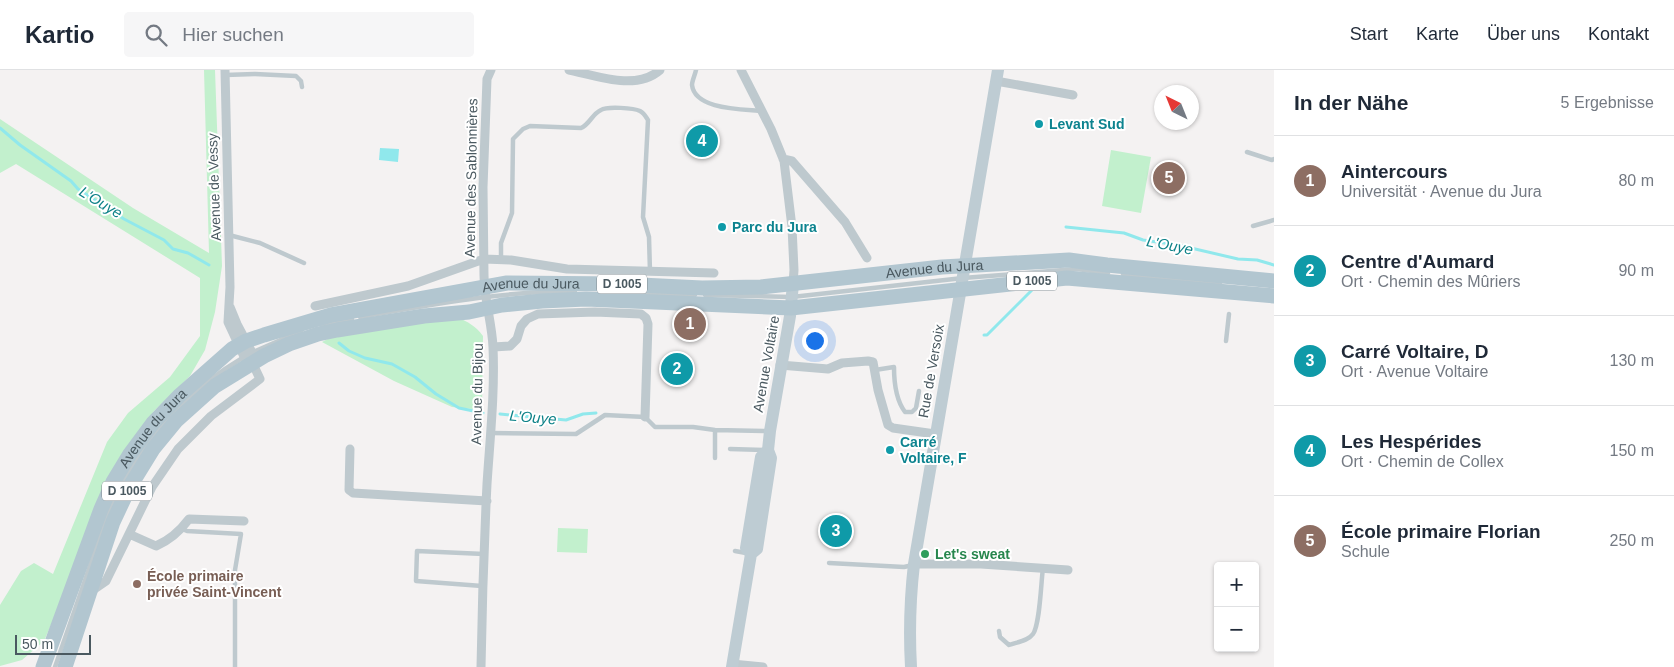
<!DOCTYPE html>
<html lang="de">
<head>
<meta charset="utf-8">
<style>
	body { margin:0; font-family:Helvetica,sans-serif; background:#f6f6f7; color:#1f2937 }
	.controls { position:absolute; right:15px; bottom:15px; display:grid; overflow:hidden; border-radius:5px; box-shadow:0 1px 4px #0004 }
	.controls button { width:45px; height:45px; display:grid; place-items:center; padding:0; border:0; border-bottom:1px solid #e0e1e3; background:#fff; color:#1f2937; font:25px sans-serif }
	.compass { position:absolute; left:1154px; top:15px; width:45px; height:45px; border-radius:50%; background:#fff; box-shadow:0 1px 4px #0004; rotate:317deg }
	.scale { position:absolute; left:15px; bottom:12px; width:76px; box-sizing:border-box; padding-left:5px; border:2px solid #4a5960; border-top:0; font-size:14px; line-height:18px; white-space:nowrap; color:#4a5960; -webkit-text-stroke:4px #fff; paint-order:stroke }
	.you { position:absolute; left:814px; top:270px; width:18px; height:18px; margin:-12px; border:4px solid #fff; border-radius:50%; background:#1a73e8; box-shadow:0 0 0 8px #1a73e833 }
	.badge { display:grid; place-items:center; width:32px; height:32px; border-radius:50%; background:#1a73e8; color:#fff; font-size:16px; font-weight:700 }
	.pin { position:absolute; translate:-50% -50%; border:2px solid #fff; box-shadow:0 1px 5px #0006 }
	.list { margin:0; padding:0; list-style:none }
	h2 { display:flex; justify-content:space-between; align-items:center; height:65px; margin:0; padding:0 20px; font-size:21px }
	h2 small { font-size:16px; font-weight:400; color:#747a83 }
	.list li { display:grid; grid-template-columns:32px 1fr auto; gap:15px; align-items:center; box-sizing:border-box; height:90px; padding:0 20px; border-top:1px solid #e0e1e3 }
	.list b { display:block; font-size:19px; white-space:nowrap }
	.list p { margin:0; font-size:16px; white-space:nowrap; color:#747a83 }
	.list em { font-size:16px; font-style:normal; color:#747a83 }
	.icon { flex:none; width:28px; height:28px; fill:none; stroke:currentColor; stroke-width:2; stroke-linecap:round; stroke-linejoin:round }
	.map { position:relative; flex:none; width:1274px; height:597px; overflow:hidden }
	header { display:flex; align-items:center; gap:30px; box-sizing:border-box; height:70px; padding:0 25px; background:#fff; border-bottom:1px solid #e0e1e3 }
	header strong { font-size:24px }
	nav { display:flex; gap:28px; margin-inline-start:auto; font-size:18px }
	.search { width:350px; height:45px; background:#f6f6f7; display:flex; align-items:center; gap:12px; box-sizing:border-box; padding:0 18px; border-radius:5px; color:#747a83; font-size:19px }
	main { display:flex }
	aside { flex:1; background:#fff }
	.map>svg:first-child { display:block }
	.green { fill:#c2f0cd }
	.water { fill:#90e8ec }
	.lines { fill:none; stroke-linecap:round; stroke-linejoin:round }
	.stream { stroke:#90e8ec; stroke-width:3 }
	.lane { stroke:#bec9ce; stroke-width:4.5 }
	.street { stroke:#bec9ce; stroke-width:9 }
	.secondary { stroke:#beccd3; stroke-width:12 }
	.primary { stroke:#b2c6d0; stroke-width:15 }
	.culture-dot { fill:#0f9aa8; stroke:#fff; stroke-width:2 }
	.leisure-dot { fill:#2e9e5b; stroke:#fff; stroke-width:2 }
	.education-dot { fill:#8d6e63; stroke:#fff; stroke-width:2 }
	.labels { text-anchor:middle; dominant-baseline:central; stroke-width:4; stroke-linejoin:round; paint-order:stroke }
	.shield { fill:#fff; stroke:#808b90; stroke-width:1 }
	.shield-label { font-size:12px; font-weight:bold; fill:#4a5960 }
	.culture-label { font-size:14px; font-weight:bold; fill:#0d838f; stroke:#fff; text-anchor:start }
	.street-label { font-size:14px; fill:#4a5960; stroke:#fff }
	.leisure-label { font-size:14px; font-weight:bold; fill:#27864d; stroke:#fff; text-anchor:start }
	.education-label { font-size:14px; font-weight:bold; fill:#785e54; stroke:#fff; text-anchor:start }
	.water-label { font-size:15px; font-style:italic; fill:#0e8288; stroke:#fff }
</style>
</head>
<body>
<header>
<strong>Kartio</strong>
<div class="search"><svg class="icon" aria-label="search" viewBox="0 0 24 24"><circle cx="10" cy="10" r="6"/><path d="M15 15l6 6"/></svg>Hier suchen</div>
<nav><a>Start</a><a>Karte</a><a>Über uns</a><a>Kontakt</a></nav>
</header>
<main>
<div class="map">
<svg width="1274" height="597" viewBox="0 0 1274 597">
	<rect width="100%" height="100%" fill="#f4f2f2"/>
	<path class="green" d="M204,0h11l7,196 -7,46 -10,38 -15,26 -36,35 -25,34 -85,196 -22,19 -22,6v-61l21,-34 13,-8 19,11 54,-132 21,-29 42,-36 30,-41v-58l-184,-114 -16,9v-54l133,89 76,45z
		M1111,80l40,7 -10,56 -39,-7z
		M457,247c11,5 19,9 26,19l-1,74 -30,-3 -58,-26 -72,-39 17,-9z
		M558,458l30,1 -1,24 -30,-1z"/>
	<path class="water" d="M380,78l19,1 -1,13 -19,-2z"/>
	<g class="lines">
		<path class="stream" d="M0,58l20,17 51,36 7,8 46,30 40,21 9,9 15,4 21,12
			M1066,157l58,6 19,7 35,5 60,14 19,1 17,5
			M984,265h3l47,-47
			M339,273l10,8 16,7 27,6 23,13 21,17 23,14 24,5
			M500,344l66,6 17,-6 13,-1"/>
		<path class="lane" d="M696,0c-1,5 -4,11 -4,15 3,25 51,24 70,26
			M225,5l30,-1 41,2 5,5 1,6
			M1247,82l25,8 2,-1
			M1253,156l21,-6
			M229,165l31,8 44,20
			M501,189v-16l11,-30 1,-74 10,-10 7,-3 51,2c9,-4 11,-14 20,-18 6,-4 33,-2 39,1 4,2 6,6 8,9l-5,97 6,20 1,35
			M1123,204l97,10
			M610,221l85,4
			M705,225l87,2 171,-19 101,-8 13,-1 31,4
			M360,247c71,-12 143,-26 215,-26
			M323,255l29,-6
			M1226,271l3,-27
			M251,283l50,-22
			M875,300l19,-3c0,15 2,33 11,45h7l4,-4 3,-17
			M715,360v28
			M491,363l85,1 29,-19 40,2 10,10h38l22,3 53,1
			M730,379l34,1
			M182,459l5,2 54,3 -6,36v97
			M735,481l11,2
			M829,493l75,4 9,-2
			M482,516l-66,-5 1,-30 67,3
			M999,561l1,6 9,8c8,-3 19,-4 24,-11 7,-10 8,-52 10,-66
			M55,597c12,-34 23,-67 35,-101 9,-27 17,-53 30,-78 27,-55 71,-100 124,-131"/>
		<path class="street" d="M225,0l5,217 -2,35 20,43
			M569,0c28,6 67,21 91,0
			M741,0l30,59 13,32 8,66 2,43 -1,14
			M996,11l77,14
			M783,89l9,2 53,61 22,36
			M315,236l93,-20 76,-27 27,1 56,9 147,4
			M230,237l7,17 19,36
			M493,277l17,-1 7,-7 4,-13 6,-7 11,-5 57,-2 46,2 5,4 2,6 -3,93
			M780,295l48,4 14,-6 26,-2 5,1 5,28 10,35 5,3 42,6
			M350,379l-1,41 4,3 134,8
			M129,464l27,12c14,-6 24,-15 33,-27l55,2
			M914,494h67l87,6
			M90,522l16,-11 46,-94 26,-38 33,-33 49,-37 -8,-17
			M732,594l31,3
			M481,597c1,-61 3,-122 6,-183 3,-46 8,-92 6,-137 -1,-24 -9,-48 -9,-72l-1,-88 4,-108 4,-9"/>
		<path class="secondary" d="M751,484l-5,-6 15,-91 7,-7
			M732,597l19,-113 6,-5 14,-91 -3,-8 2,-19 20,-115 3,-32
			M911,597c-2,-35 -1,-68 3,-103l84,-494"/>
		<g class="primary">
			<path id="s1" d="M43,597l58,-158 12,-27 17,-28 23,-31 27,-28 52,-46 14,-8 18,-6 67,-20 176,-32 113,1 82,4 59,-1 181,-20 127,-7 38,5 167,16"/>
			<path d="M65,597l48,-145 16,-34 24,-39 23,-28 39,-35 49,-30 25,-12 29,-10 19,-4 87,-14 45,-4 33,-7 40,-4 44,-2 205,9 276,-30 207,18"/>
		</g>
	</g>
	<g class="culture-dot">
		<circle cx="1039" cy="54" r="5"/>
		<circle cx="722" cy="157" r="5"/>
		<circle cx="890" cy="380" r="5"/>
	</g>
	<circle class="leisure-dot" cx="925" cy="484" r="5"/>
	<circle class="education-dot" cx="137" cy="514" r="5"/>
	<g class="labels">
		<g class="shield">
			<rect x="1007" y="201.5" width="50" height="19" rx="4"/>
			<rect x="597" y="204.5" width="50" height="19" rx="4"/>
			<rect x="102" y="411.5" width="50" height="19" rx="4"/>
		</g>
		<g class="shield-label">
			<text x="1032" y="211">D 1005</text>
			<text x="622" y="214">D 1005</text>
			<text x="127" y="421">D 1005</text>
		</g>
		<g class="culture-label">
			<text x="1049" y="54">Levant Sud</text>
			<text x="732" y="157">Parc du Jura</text>
			<text x="900" y="372">Carré<tspan x="900" dy="16">Voltaire, F</tspan></text>
		</g>
		<g class="street-label">
			<text transform="translate(471 108) rotate(-89)">Avenue des Sablonnières</text>
			<text transform="translate(214 117) rotate(-92)">Avenue de Vessy</text>
			<text stroke="none"><textPath href="#s1" startOffset="1090">Avenue du Jura</textPath></text>
			<text stroke="none"><textPath href="#s1" startOffset="685">Avenue du Jura</textPath></text>
			<text transform="translate(766 294) rotate(-80)">Avenue Voltaire</text>
			<text transform="translate(931 301) rotate(-80)">Rue de Versoix</text>
			<text transform="translate(477 324) rotate(-89)">Avenue du Bijou</text>
			<text stroke="none"><textPath href="#s1" startOffset="265">Avenue du Jura</textPath></text>
		</g>
		<g class="leisure-label">
			<text x="935" y="484">Let's sweat</text>
		</g>
		<g class="education-label">
			<text x="147" y="506">École primaire<tspan x="147" dy="16">privée Saint-Vincent</tspan></text>
		</g>
		<g class="water-label">
			<text transform="translate(101 132) rotate(31)">L'Ouye</text>
			<text transform="translate(1170 175) rotate(11)">L'Ouye</text>
			<text transform="translate(533 347) rotate(5)">L'Ouye</text>
		</g>
	</g>
</svg>
<div class="controls">
<button>+</button>
<button>−</button>
</div>
<svg class="compass" viewBox="-18 -18 36 36"><path d="M0-13l5 13h-10z" fill="#e53935"/><path d="M0 13l5-13h-10z" fill="#747a83"/></svg>
<div class="scale">50 m</div>
<div class="you"></div>
<div class="pin badge" style="left:690px;top:254px;background:#8d6e63">1</div>
<div class="pin badge" style="left:677px;top:299px;background:#0f9aa8">2</div>
<div class="pin badge" style="left:836px;top:461px;background:#0f9aa8">3</div>
<div class="pin badge" style="left:702px;top:71px;background:#0f9aa8">4</div>
<div class="pin badge" style="left:1169px;top:108px;background:#8d6e63">5</div>
</div>
<aside>
<h2>In der Nähe<small>5 Ergebnisse</small></h2>
<ul class="list">
<li><span class="badge" style="background:#8d6e63">1</span><div><b>Aintercours</b><p>Universität · Avenue du Jura</p></div><em>80 m</em></li>
<li><span class="badge" style="background:#0f9aa8">2</span><div><b>Centre d'Aumard</b><p>Ort · Chemin des Mûriers</p></div><em>90 m</em></li>
<li><span class="badge" style="background:#0f9aa8">3</span><div><b>Carré Voltaire, D</b><p>Ort · Avenue Voltaire</p></div><em>130 m</em></li>
<li><span class="badge" style="background:#0f9aa8">4</span><div><b>Les Hespérides</b><p>Ort · Chemin de Collex</p></div><em>150 m</em></li>
<li><span class="badge" style="background:#8d6e63">5</span><div><b>École primaire Florian</b><p>Schule</p></div><em>250 m</em></li>
</ul>
</aside>
</main>
</body>
</html>
